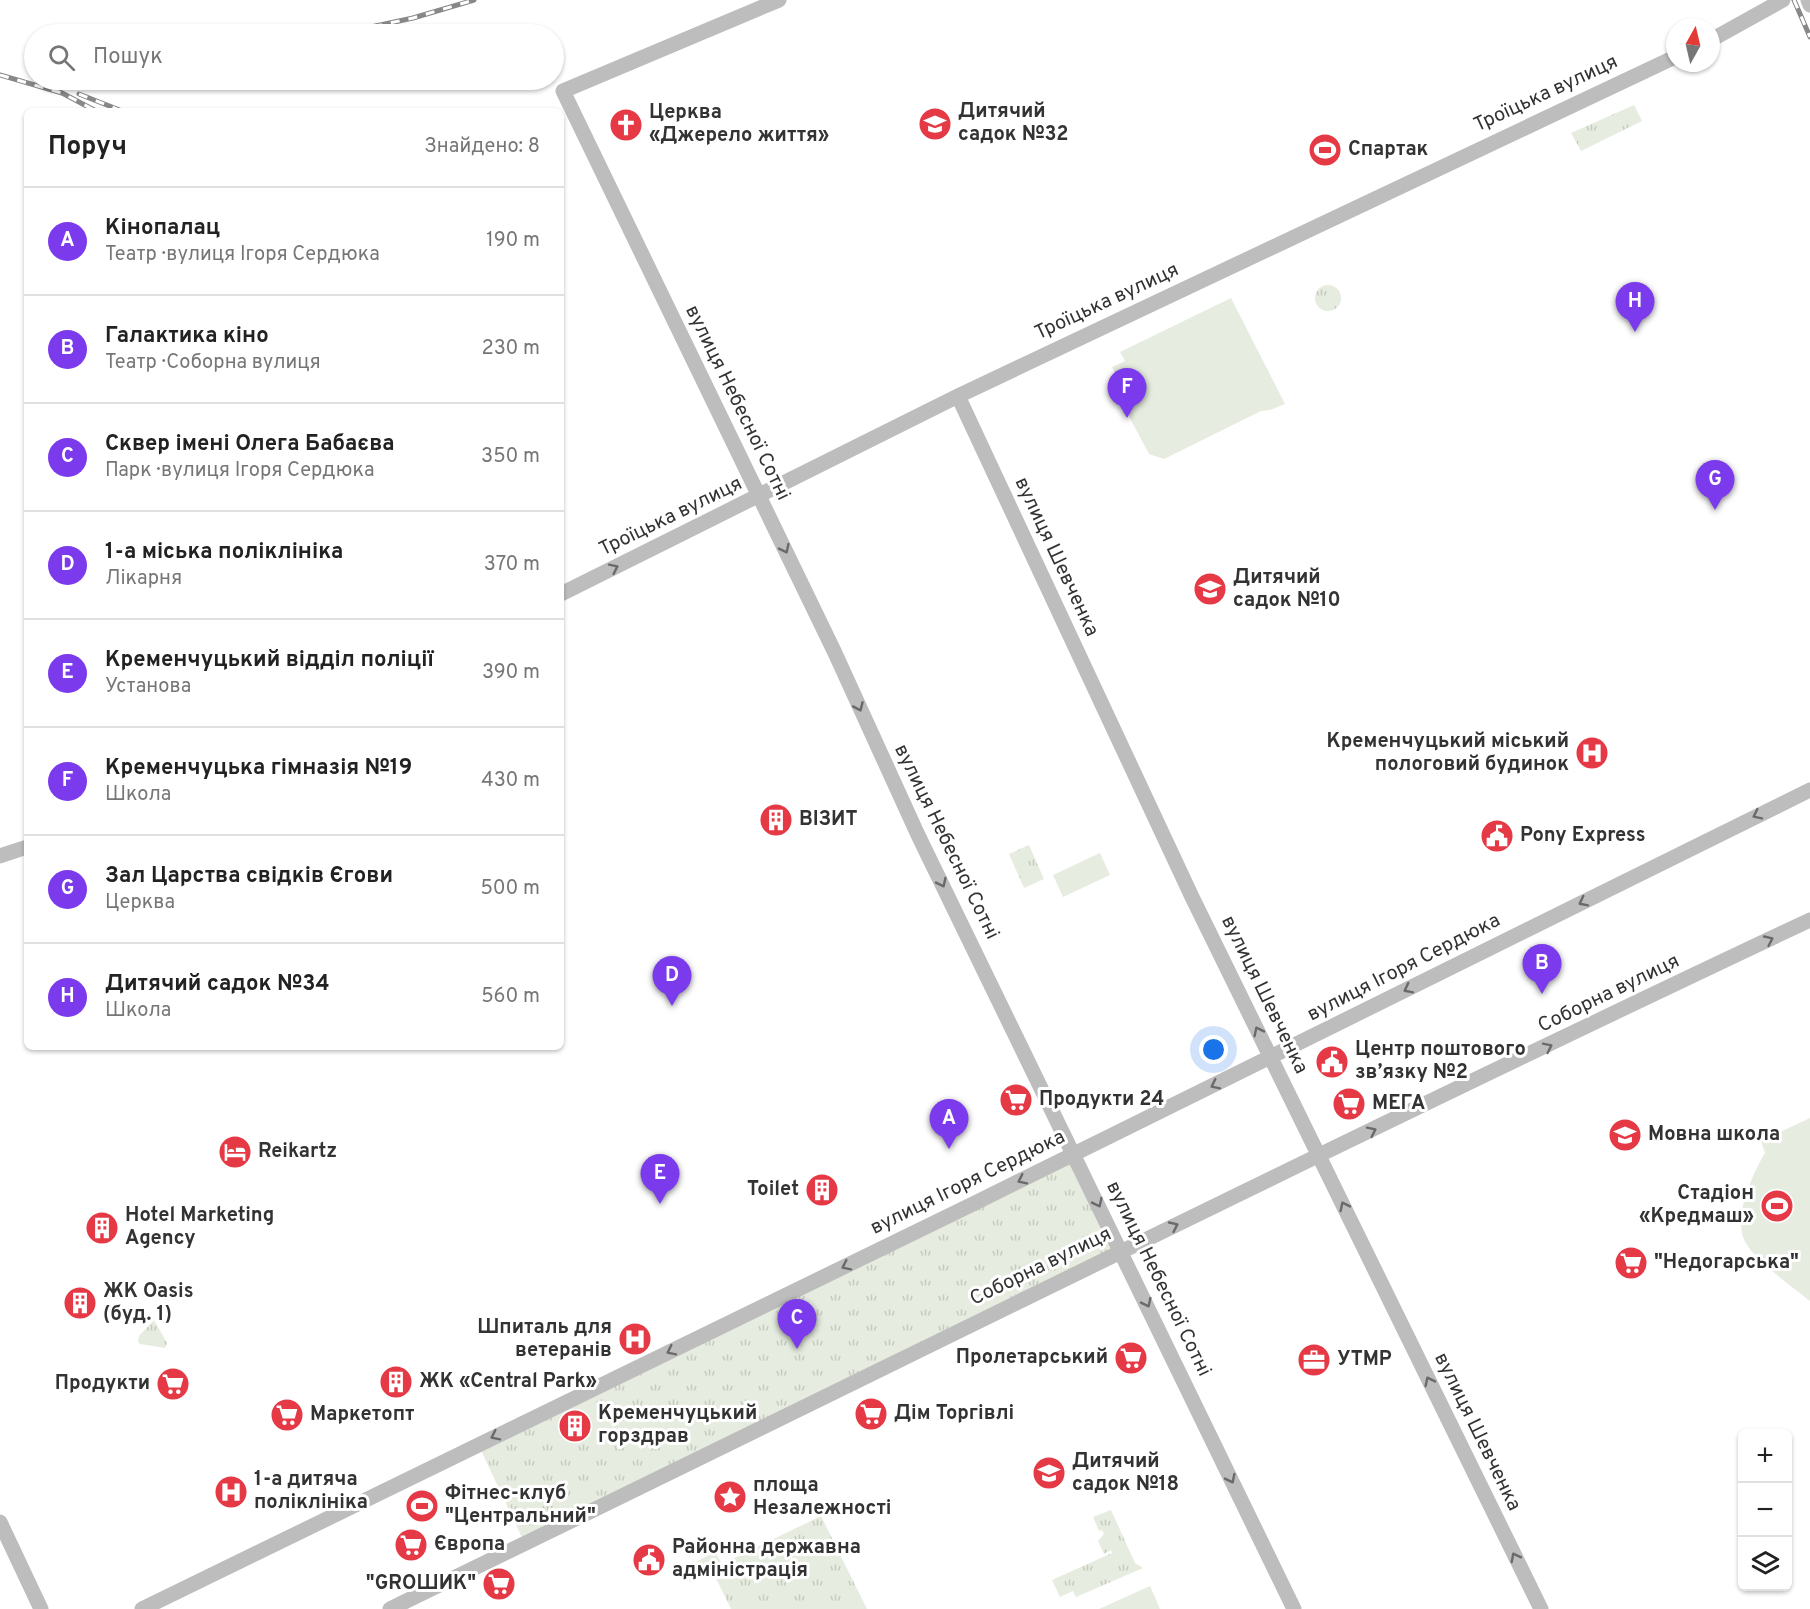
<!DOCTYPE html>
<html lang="uk">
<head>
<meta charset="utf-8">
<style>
	body { margin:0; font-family:Overpass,sans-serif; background:#f6f6f6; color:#222 }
	.controls { position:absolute; right:18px; bottom:18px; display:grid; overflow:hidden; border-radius:9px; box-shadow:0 2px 4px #0004 }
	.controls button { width:54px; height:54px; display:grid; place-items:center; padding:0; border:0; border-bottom:2px solid #e0e0e0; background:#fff; color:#222; font:30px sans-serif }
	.compass { position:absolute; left:1666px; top:18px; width:54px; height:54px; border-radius:50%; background:#fff; box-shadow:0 2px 4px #0004; rotate:8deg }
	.you { position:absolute; left:1214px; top:1050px; width:21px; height:21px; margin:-15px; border:4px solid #fff; border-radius:50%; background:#1a73e8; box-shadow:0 0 0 9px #1a73e833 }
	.badge { display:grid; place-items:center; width:39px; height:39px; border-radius:50%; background:#7c3aed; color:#fff; font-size:20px; font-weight:700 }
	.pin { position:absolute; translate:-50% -50px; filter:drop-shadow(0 2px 3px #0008) }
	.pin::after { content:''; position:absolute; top:32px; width:21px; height:18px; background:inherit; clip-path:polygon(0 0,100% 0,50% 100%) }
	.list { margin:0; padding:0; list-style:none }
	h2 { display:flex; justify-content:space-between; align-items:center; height:78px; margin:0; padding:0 24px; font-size:26px }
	h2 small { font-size:20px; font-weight:400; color:#767676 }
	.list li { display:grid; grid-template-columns:39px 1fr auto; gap:18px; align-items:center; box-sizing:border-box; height:108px; padding:0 24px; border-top:2px solid #e0e0e0 }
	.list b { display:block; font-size:22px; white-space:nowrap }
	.list p { margin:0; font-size:20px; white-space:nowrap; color:#767676 }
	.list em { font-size:20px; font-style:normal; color:#767676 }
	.icon { flex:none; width:33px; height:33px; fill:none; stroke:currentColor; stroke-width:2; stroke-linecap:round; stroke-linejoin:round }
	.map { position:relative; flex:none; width:1810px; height:1609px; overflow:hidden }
	.search { position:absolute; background:#fff; box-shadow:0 2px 4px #0004; left:24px; top:24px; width:540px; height:66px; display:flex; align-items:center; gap:15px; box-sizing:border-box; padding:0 21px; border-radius:33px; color:#767676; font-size:22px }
	.panel { position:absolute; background:#fff; box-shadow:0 2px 4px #0004; left:24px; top:108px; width:540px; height:942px; border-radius:9px }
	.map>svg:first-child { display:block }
	.grass { fill:url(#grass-tufts) }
	.garden { fill:#e6ecdf }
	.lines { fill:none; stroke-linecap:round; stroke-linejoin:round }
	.secondary { stroke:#bdbdbd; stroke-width:15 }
	.rail-casing { stroke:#888; stroke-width:5 }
	.rail { stroke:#fff; stroke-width:3; stroke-dasharray:9; stroke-linecap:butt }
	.oneway { stroke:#6a6a6a }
	.labels { text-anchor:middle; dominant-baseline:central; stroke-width:6; stroke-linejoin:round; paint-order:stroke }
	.street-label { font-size:20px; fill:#333; stroke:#fff }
	.poi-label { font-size:20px; font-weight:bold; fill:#333; stroke:#fff; text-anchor:start }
</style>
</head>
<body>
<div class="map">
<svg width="1810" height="1609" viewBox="0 0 1810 1609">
	<defs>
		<pattern id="grass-tufts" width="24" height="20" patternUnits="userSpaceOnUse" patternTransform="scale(1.5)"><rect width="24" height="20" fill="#e6ecdf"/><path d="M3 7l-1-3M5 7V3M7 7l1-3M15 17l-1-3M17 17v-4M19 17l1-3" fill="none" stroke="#c6cbc0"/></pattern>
	</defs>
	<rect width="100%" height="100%" fill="#fff"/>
	<path class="grass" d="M1634,105l8,16 -61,30 -10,-18z
		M1315 298a13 13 0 1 1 26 0a13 13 0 1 1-26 0Z
		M1029,845l15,34 -20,9 -15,-34z
		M1067,1158l47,96 -589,290 -47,-100z
		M154,1320l13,23 -2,5 -25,-4 -2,-3 1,-5z
		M1111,1510l24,53 8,5 -67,29 -3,-6 -13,6 -8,-17 60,-27 -1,-3 -7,4 -6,-13 6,-7 -2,-4 -3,1 -6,-14z
		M821,1516l46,93h-136l-18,-37 -23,10 -6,-14 31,-16 7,12z"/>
	<path class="garden" d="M1231,298l54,106 -15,6 -9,1 -97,48 -15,-5 -34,-64 7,-4 -10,-19 13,-6 -5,-9z
		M1100,853l10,22 -47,22 -10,-22z
		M1810,1118v183c-17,-14 -61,-44 -67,-64 -8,-24 10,-64 22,-84l-4,-12z
		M1150,1586l10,23h-61z"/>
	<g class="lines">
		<path class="secondary" d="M779,0l-216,91 272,562 83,182 376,774
			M1808,0l2,5
			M1711,40l72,-40
			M958,396l234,501 349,712
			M561,594l397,-198 717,-339
			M0,856l27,-9
			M0,1522l41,87
			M142,1609l833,-406 835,-413
			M390,1609c473,-229 944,-465 1420,-689"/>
		<g class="rail-casing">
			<path id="rail" d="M1794,0l16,37
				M338,34l75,-16 61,-18
				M0,75l62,18 34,18
				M39,81l53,-1
				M79,94l43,17"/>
		</g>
		<use href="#rail" class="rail"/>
	</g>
	<defs><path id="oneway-chevron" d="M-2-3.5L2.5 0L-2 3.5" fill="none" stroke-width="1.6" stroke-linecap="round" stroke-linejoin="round" transform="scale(1.5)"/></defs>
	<g class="oneway">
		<use href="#oneway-chevron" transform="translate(785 549) rotate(64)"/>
		<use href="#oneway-chevron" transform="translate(614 568) rotate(-26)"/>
		<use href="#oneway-chevron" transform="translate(859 707) rotate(66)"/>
		<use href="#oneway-chevron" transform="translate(1757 815) rotate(154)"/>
		<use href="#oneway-chevron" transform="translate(942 883) rotate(64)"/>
		<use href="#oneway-chevron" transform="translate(1583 902) rotate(153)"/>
		<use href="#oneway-chevron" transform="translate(1769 940) rotate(-25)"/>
		<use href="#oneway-chevron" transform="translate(1408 989) rotate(153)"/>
		<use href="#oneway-chevron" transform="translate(1258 1031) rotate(-116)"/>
		<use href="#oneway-chevron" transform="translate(1548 1047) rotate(-26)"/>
		<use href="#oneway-chevron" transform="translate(1215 1085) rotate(154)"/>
		<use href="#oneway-chevron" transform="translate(1372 1131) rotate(-26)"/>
		<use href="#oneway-chevron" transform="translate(1022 1180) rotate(154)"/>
		<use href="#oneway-chevron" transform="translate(1098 1203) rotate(64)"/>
		<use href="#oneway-chevron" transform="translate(1344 1206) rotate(-116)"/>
		<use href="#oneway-chevron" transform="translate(1174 1226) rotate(-25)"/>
		<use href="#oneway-chevron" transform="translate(846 1266) rotate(154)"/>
		<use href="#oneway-chevron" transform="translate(1147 1303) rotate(64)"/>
		<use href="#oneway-chevron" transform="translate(671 1351) rotate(154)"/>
		<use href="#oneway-chevron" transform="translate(1429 1381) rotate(-116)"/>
		<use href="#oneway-chevron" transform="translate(495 1436) rotate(154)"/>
		<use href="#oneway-chevron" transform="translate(1231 1479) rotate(64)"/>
		<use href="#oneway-chevron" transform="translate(1515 1557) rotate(-117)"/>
	</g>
	<defs>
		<g id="school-disc" transform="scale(1.725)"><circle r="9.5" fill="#e63946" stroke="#fff"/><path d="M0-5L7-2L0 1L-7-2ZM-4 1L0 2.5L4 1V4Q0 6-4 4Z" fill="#fff"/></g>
		<g id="church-disc" transform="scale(1.725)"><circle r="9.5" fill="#e63946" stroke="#fff"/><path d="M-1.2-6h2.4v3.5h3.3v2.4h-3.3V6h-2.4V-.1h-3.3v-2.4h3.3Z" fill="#fff"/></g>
		<g id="stadium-disc" transform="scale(1.725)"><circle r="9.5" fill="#e63946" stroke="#fff"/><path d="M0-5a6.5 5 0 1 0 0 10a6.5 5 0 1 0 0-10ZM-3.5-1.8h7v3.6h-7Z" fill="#fff"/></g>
		<g id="hospital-disc" transform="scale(1.725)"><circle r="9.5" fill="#e63946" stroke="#fff"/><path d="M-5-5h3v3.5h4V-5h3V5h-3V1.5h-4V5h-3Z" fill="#fff"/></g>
		<g id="building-disc" transform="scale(1.725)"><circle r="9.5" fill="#e63946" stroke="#fff"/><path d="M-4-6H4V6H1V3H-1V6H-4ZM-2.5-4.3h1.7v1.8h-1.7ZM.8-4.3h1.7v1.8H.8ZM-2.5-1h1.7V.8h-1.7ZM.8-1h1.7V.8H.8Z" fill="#fff"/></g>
		<g id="civic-disc" transform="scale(1.725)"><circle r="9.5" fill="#e63946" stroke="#fff"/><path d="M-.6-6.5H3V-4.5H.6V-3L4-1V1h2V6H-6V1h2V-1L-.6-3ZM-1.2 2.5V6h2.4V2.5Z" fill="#fff"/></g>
		<g id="supermarket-disc" transform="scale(1.725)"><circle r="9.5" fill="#e63946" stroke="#fff"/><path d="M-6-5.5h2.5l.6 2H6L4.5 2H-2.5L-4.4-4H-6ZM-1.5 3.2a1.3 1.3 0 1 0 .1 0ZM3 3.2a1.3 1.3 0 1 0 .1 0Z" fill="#fff"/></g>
		<g id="hotel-disc" transform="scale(1.725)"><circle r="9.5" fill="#e63946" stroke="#fff"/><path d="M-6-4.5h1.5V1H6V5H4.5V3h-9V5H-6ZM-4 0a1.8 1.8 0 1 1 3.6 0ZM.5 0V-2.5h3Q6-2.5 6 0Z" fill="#fff"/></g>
		<g id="office-disc" transform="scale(1.725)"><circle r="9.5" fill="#e63946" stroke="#fff"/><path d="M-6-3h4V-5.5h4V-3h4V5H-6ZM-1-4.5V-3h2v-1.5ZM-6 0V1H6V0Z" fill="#fff"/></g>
		<g id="sight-disc" transform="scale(1.725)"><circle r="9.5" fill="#e63946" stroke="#fff"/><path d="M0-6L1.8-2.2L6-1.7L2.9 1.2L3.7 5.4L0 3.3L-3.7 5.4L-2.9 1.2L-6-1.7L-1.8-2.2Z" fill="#fff"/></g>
	</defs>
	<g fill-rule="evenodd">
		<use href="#school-disc" x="935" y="124"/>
		<use href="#church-disc" x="626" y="125"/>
		<use href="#stadium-disc" x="1325" y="150"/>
		<use href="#school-disc" x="1210" y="589"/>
		<use href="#hospital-disc" x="1592" y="753"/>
		<use href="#building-disc" x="776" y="820"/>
		<use href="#civic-disc" x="1497" y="836"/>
		<use href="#civic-disc" x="1332" y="1062"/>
		<use href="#supermarket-disc" x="1016" y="1100"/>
		<use href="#supermarket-disc" x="1349" y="1104"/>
		<use href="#school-disc" x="1625" y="1135"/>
		<use href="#hotel-disc" x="235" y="1152"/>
		<use href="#building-disc" x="822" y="1190"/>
		<use href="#stadium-disc" x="1777" y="1206"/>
		<use href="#building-disc" x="102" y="1228"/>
		<use href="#supermarket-disc" x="1631" y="1263"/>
		<use href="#building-disc" x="80" y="1303"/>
		<use href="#hospital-disc" x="635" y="1339"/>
		<use href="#supermarket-disc" x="1131" y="1358"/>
		<use href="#office-disc" x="1314" y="1360"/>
		<use href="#building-disc" x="396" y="1382"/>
		<use href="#supermarket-disc" x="173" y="1384"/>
		<use href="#supermarket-disc" x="871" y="1414"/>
		<use href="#supermarket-disc" x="287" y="1415"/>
		<use href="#building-disc" x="575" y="1426"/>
		<use href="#school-disc" x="1049" y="1473"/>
		<use href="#hospital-disc" x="231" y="1492"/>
		<use href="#sight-disc" x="730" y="1497"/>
		<use href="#stadium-disc" x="422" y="1506"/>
		<use href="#supermarket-disc" x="411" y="1545"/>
		<use href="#civic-disc" x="649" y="1560"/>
		<use href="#supermarket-disc" x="499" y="1584"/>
	</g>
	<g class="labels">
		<g class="street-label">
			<text transform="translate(1546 94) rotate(-25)">Троїцька вулиця</text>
			<text transform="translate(1107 302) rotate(-25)">Троїцька вулиця</text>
			<text transform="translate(737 403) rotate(64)">вулиця Небесної Сотні</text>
			<text transform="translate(671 517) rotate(-26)">Троїцька вулиця</text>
			<text transform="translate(1056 557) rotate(65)">вулиця Шевченка</text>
			<text transform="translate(946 842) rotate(64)">вулиця Небесної Сотні</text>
			<text transform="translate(1404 968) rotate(-27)">вулиця Ігоря Сердюка</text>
			<text transform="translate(1609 994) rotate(-26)">Соборна вулиця</text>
			<text transform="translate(1264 995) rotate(64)">вулиця Шевченка</text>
			<text transform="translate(968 1183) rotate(-26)">вулиця Ігоря Сердюка</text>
			<text transform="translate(1041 1267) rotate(-26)">Соборна вулиця</text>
			<text transform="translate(1158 1279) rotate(64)">вулиця Небесної Сотні</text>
			<text transform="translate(1477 1432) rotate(64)">вулиця Шевченка</text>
		</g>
		<g class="poi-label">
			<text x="958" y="112">Дитячий<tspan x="958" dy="23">садок №32</tspan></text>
			<text x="649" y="113">Церква<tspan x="649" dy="23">«Джерело життя»</tspan></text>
			<text x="1348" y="150">Спартак</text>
			<text x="1233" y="578">Дитячий<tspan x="1233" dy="23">садок №10</tspan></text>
			<text x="1569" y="742" text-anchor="end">Кременчуцький міський<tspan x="1569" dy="23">пологовий будинок</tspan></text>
			<text x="799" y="820">ВІЗИТ</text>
			<text x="1520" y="836">Pony Express</text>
			<text x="1355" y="1050">Центр поштового<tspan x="1355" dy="23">зв’язку №2</tspan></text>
			<text x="1039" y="1100">Продукти 24</text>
			<text x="1372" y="1104">МЕГА</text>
			<text x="1648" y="1135">Мовна школа</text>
			<text x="258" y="1152">Reikartz</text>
			<text x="799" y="1190" text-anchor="end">Toilet</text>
			<text x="1754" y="1194" text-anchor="end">Стадіон<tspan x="1754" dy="23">«Кредмаш»</tspan></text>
			<text x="125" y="1216">Hotel Marketing<tspan x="125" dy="23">Agency</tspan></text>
			<text x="1654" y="1263">"Недогарська"</text>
			<text x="103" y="1292">ЖК Oasis<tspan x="103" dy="23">(буд. 1)</tspan></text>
			<text x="612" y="1328" text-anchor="end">Шпиталь для<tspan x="612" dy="23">ветеранів</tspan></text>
			<text x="1108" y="1358" text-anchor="end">Пролетарський</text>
			<text x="1337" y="1360">УТМР</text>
			<text x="419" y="1382">ЖК «Central Park»</text>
			<text x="150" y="1384" text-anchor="end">Продукти</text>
			<text x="598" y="1414">Кременчуцький<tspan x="598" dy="23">горздрав</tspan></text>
			<text x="894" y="1414">Дім Торгівлі</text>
			<text x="310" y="1415">Маркетопт</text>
			<text x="1072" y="1462">Дитячий<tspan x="1072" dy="23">садок №18</tspan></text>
			<text x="254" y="1480">1-а дитяча<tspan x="254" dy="23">поліклініка</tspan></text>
			<text x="753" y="1486">площа<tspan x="753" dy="23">Незалежності</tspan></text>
			<text x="445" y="1494">Фітнес-клуб<tspan x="445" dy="23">"Центральний"</tspan></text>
			<text x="434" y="1545">Європа</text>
			<text x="672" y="1548">Районна державна<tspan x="672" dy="23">адміністрація</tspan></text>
			<text x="476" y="1584" text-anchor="end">"GROШИК"</text>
		</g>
	</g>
</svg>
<div class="controls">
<button>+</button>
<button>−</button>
<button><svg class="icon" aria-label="layers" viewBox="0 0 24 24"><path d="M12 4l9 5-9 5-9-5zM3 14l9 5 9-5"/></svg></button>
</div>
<svg class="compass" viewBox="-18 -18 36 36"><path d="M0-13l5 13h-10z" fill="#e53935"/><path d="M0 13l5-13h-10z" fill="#767676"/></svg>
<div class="you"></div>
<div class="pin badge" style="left:949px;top:1149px">A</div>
<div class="pin badge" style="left:1542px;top:994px">B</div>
<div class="pin badge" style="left:797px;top:1349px">C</div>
<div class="pin badge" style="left:672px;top:1006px">D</div>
<div class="pin badge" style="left:660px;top:1204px">E</div>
<div class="pin badge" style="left:1127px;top:418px">F</div>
<div class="pin badge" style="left:1715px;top:510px">G</div>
<div class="pin badge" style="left:1635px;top:332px">H</div>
<div class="search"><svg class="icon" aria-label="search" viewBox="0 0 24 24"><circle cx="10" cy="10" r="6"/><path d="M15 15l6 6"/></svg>Пошук</div>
<section class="panel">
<h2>Поруч<small>Знайдено: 8</small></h2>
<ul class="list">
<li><span class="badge">A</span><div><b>Кінопалац</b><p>Театр · вулиця Ігоря Сердюка</p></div><em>190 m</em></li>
<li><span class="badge">B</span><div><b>Галактика кіно</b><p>Театр · Соборна вулиця</p></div><em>230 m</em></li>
<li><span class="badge">C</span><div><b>Сквер імені Олега Бабаєва</b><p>Парк · вулиця Ігоря Сердюка</p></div><em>350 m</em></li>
<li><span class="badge">D</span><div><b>1-а міська поліклініка</b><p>Лікарня</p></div><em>370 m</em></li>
<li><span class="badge">E</span><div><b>Кременчуцький відділ поліції</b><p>Установа</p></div><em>390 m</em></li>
<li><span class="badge">F</span><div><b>Кременчуцька гімназія №19</b><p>Школа</p></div><em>430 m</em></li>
<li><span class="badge">G</span><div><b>Зал Царства свідків Єгови</b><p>Церква</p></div><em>500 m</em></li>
<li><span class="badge">H</span><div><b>Дитячий садок №34</b><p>Школа</p></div><em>560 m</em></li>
</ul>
</section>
</div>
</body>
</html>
